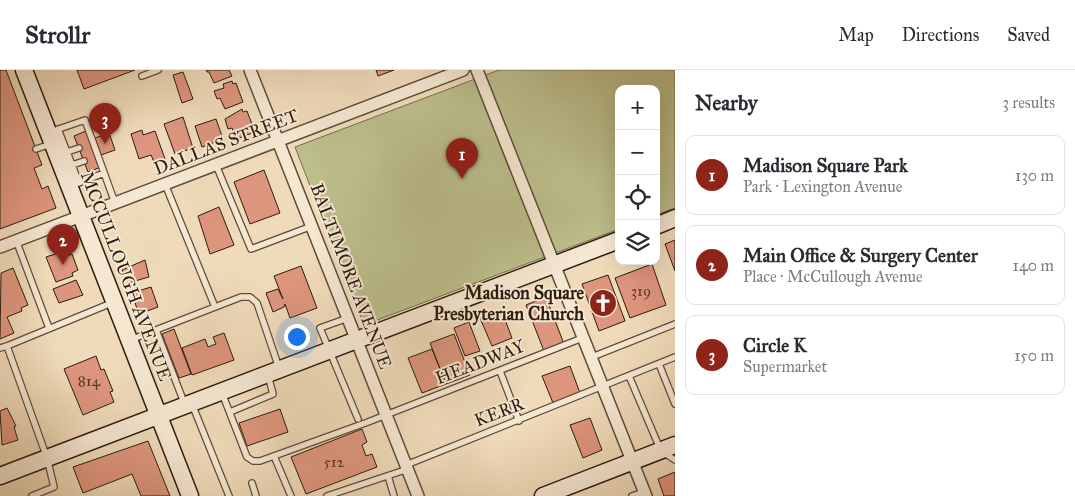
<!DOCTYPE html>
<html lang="en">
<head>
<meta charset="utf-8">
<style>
	body { margin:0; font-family:"IM FELL Great Primer",serif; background:#f7f7f7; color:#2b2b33 }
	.controls { position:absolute; right:15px; top:15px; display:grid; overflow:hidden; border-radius:10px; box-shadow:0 5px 20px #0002 }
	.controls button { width:45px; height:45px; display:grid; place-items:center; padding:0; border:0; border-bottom:1px solid #e1e1e2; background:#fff; color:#2b2b33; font:25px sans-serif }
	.you { position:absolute; left:296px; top:266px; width:18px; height:18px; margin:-12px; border:4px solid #fff; border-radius:50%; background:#1a73e8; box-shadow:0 0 0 8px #1a73e833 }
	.badge { display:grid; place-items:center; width:32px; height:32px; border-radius:50%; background:#8f2418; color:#fff; font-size:16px; font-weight:700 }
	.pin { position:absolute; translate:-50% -41px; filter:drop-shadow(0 1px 2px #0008) }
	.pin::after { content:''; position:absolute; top:26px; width:18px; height:15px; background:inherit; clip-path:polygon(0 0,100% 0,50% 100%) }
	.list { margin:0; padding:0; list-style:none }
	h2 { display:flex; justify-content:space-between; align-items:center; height:65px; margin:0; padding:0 20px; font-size:21px }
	h2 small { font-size:16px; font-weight:400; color:#7c7c81 }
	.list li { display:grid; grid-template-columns:32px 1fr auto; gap:15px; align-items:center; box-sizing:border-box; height:80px; margin:0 10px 10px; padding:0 10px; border:1px solid #e1e1e2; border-radius:10px }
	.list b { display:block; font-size:19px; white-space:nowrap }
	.list p { margin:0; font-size:16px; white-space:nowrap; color:#7c7c81 }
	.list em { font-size:16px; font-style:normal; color:#7c7c81 }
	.icon { flex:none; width:28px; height:28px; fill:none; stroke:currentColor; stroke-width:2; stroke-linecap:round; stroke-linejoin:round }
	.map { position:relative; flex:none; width:675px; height:426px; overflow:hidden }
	header { display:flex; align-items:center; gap:30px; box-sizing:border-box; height:70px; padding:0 25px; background:#fff; border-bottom:1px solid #e1e1e2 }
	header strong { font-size:24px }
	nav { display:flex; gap:28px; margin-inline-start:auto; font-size:18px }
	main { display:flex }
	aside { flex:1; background:#fff }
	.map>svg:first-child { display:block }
	.green { fill:#bcbe8c; stroke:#746d4e }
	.building { fill:#dd957d; stroke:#2c1c0f }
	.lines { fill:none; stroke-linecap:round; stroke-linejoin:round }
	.lane-casing { stroke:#5d4c3a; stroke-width:8 }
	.street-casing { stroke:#5d4c3a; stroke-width:14 }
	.secondary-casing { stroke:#2c1c0f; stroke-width:19 }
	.lane { stroke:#f5e7d2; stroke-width:5.5 }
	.street { stroke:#f5e7d2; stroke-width:11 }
	.secondary { stroke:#f5e7d2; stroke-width:16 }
	.labels { text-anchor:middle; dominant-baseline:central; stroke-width:4; stroke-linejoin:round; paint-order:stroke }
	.number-label { font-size:15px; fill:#583a2a }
	.street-label { font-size:18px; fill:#2c1c0f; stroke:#f5e7d2 }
	.poi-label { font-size:18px; font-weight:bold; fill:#2c1c0f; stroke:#f5e7d2; text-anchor:end }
</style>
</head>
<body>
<header>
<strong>Strollr</strong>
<nav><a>Map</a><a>Directions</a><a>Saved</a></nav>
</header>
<main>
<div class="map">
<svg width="675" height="426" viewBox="0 0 675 426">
	<rect width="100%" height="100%" fill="#efdab9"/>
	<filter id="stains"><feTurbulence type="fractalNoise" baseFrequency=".004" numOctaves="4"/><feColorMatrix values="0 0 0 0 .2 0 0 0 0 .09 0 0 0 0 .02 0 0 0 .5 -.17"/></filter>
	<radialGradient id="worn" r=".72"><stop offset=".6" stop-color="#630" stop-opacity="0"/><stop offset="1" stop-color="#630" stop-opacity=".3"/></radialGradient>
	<path class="green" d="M499,0h176v138l-19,7v-126h-37v140l-255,96 -69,-178z"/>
	<path class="building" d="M0,0h6l36,95 -8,3 8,21 6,-3 8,22 -56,21z
		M77,0h58l-51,19z
		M206,0h23l3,6 -18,7 -5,-11h-2z
		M376,0h18l-16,6z
		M183,2l10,27 -11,4 -9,-28z
		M232,11l1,3 3,-1 7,19 -18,7 -5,-11 -3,1 -3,-8 10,-3 -1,-4z
		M242,39l1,3 4,-1 8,21 -19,7 -4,-11 -4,1 -3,-10z
		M183,47l10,31 -18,6 -11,-30z
		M216,49l7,20 -21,8 -7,-21z
		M142,60l1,5 12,-4 10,28 -11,3 -3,-7 -12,4 -8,-25z
		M86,61l15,36 -13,5 -14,-36z
		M109,63l6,17 -14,5 -6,-17z
		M264,100l16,43 -30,11 -16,-42z
		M219,137l15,38 -24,9 -12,-38z
		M675,170v31l-10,-27z
		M58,183l3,6 11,-5 6,16 -6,3 1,3 -17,6 -10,-25z
		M145,190l4,17 -21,6 -6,-13z
		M652,194l14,41 -36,13 -15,-40z
		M301,196l16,42 -27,10 -5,-14 -1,3 -11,5 -7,-19 12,-4 5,10 -9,-23z
		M13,198l15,37 -7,3 1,3 -15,6 7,16 -14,6 1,-66z
		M608,205l17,46 -26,10 -17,-47z
		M76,210l7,15 -24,8 -6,-14z
		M151,217l7,20 -19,7 -5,-14 3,-1 -2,-7z
		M546,227l18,47 -20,7 -18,-46z
		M501,239l11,29 -20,8 -12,-28z
		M469,252l11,29 -15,5 -11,-28z
		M174,259l17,45 -12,4 -17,-44z
		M224,263l10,27 -42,15 -10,-27 23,-9 3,8 8,-3 -3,-7z
		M454,264l16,41 -24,9 -16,-41z
		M432,279l14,35 -24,9 -14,-35z
		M96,286l5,14 3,-1 9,22 -3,1 4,10 -31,13 -19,-46z
		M570,296l10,27 -27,10 -11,-27z
		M7,338l9,18 -2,1 4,13 -16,5 -2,-34z
		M280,339l8,23 -41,14 -8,-23z
		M590,348l12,32 -19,8 -13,-33z
		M362,359l5,13 -5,3 4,11 6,-2 5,13 -71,27 -15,-37z
		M148,371l22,55h-29l-9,-22 -49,19 -10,-26z
		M675,402v24h-11l-6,-17z"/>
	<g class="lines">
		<g class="lane-casing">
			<path id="lane" d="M142,6l16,-6
				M58,59l21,54
				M50,62l35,-12 30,83
				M36,79l15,-5
				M67,82l12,-4
				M72,95l12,-4
				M216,95l35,84 61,-23
				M76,114l28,-11
				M165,114l50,123
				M16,170l33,88
				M348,248l-28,10 38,91
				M156,260l29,75
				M130,270l111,-43h9l7,6 22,65
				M7,276l107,-44
				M0,278l7,-2 40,112 7,29 -22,9
				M592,287l83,-33
				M659,294l16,40
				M500,301l19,50
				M629,306l32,75 14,9
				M222,323l25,64 6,4h7l108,-39 217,-85
				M192,334l37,92
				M230,342l43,-18 -5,-19
				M274,386l17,40
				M406,395l269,-108
				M388,406l6,20
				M252,413l4,13
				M327,426l81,-27
				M632,426l12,-4"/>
		</g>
		<g class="street-casing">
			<path id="street" d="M250,0l168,426
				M477,0l169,426
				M0,177l463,-177"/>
		</g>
		<g class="secondary-casing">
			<path id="secondary" d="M24,0l166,426
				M656,156l19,-8
				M0,406l619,-236
				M543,426l132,-51"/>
		</g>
		<use href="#lane" class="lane"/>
		<use href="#street" class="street"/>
		<use href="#secondary" class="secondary"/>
	</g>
	<defs>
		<g id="church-disc" transform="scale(1.4375)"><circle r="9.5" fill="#8f2418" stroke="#f5e7d2"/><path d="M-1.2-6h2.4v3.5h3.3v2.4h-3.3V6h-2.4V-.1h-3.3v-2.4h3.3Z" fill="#fff"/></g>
	</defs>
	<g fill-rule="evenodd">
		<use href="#church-disc" x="603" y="233"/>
	</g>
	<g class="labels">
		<g class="number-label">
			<text x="641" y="221">319</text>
			<text x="89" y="311">814</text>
			<text x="334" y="392">512</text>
		</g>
		<g class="street-label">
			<text transform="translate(226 72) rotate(-21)">DALLAS STREET</text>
			<text transform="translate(126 206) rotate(69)">MCCULLOUGH AVENUE</text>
			<text transform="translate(351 206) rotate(69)">BALTIMORE AVENUE</text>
			<text transform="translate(480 292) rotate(-21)">HEADWAY</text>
			<text transform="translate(499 342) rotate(-21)">KERR</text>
		</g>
		<g class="poi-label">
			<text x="584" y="223">Madison Square<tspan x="584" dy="21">Presbyterian Church</tspan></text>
		</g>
	</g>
	<rect width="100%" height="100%" filter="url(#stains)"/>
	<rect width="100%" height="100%" fill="url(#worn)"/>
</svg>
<div class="controls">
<button>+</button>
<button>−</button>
<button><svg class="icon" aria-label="locate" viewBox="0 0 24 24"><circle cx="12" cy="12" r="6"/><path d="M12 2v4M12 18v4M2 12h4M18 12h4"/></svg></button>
<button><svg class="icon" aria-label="layers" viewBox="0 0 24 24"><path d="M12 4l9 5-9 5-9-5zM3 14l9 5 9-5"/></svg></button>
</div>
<div class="you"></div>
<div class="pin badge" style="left:462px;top:109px">1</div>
<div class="pin badge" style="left:63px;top:195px">2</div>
<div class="pin badge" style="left:105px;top:74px">3</div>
</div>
<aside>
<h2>Nearby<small>3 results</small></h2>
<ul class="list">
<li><span class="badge">1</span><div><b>Madison Square Park</b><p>Park · Lexington Avenue</p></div><em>130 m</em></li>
<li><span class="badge">2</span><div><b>Main Office &amp; Surgery Center</b><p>Place · McCullough Avenue</p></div><em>140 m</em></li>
<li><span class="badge">3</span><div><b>Circle K</b><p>Supermarket</p></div><em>150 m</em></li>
</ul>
</aside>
</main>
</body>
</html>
